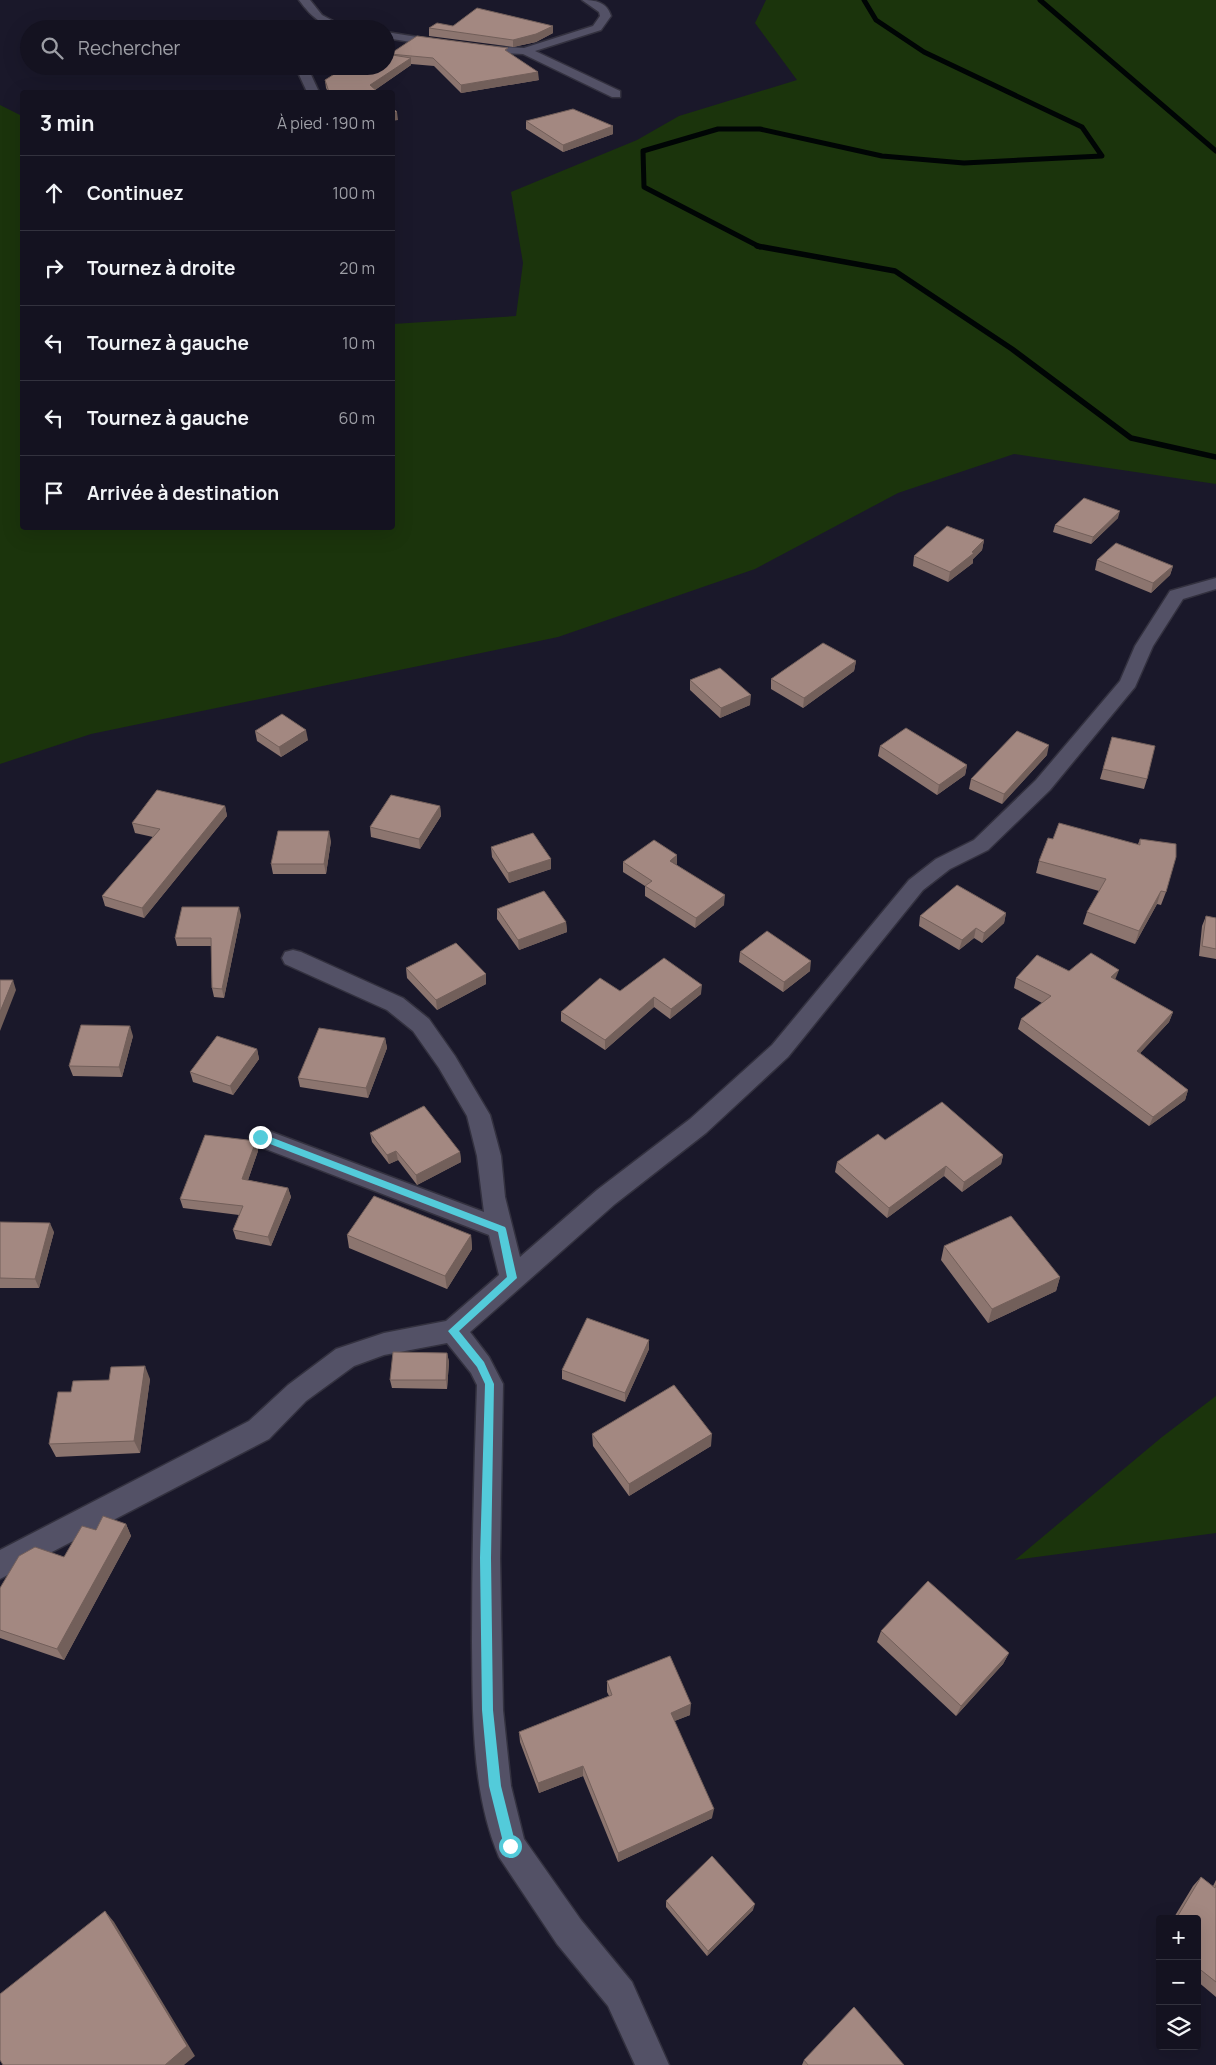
<!DOCTYPE html>
<html lang="fr">
<head>
<meta charset="utf-8">
<style>
	body { margin:0; font-family:Manrope,sans-serif; background:#1d1b29; color:#f1f3f6 }
	.controls { position:absolute; right:15px; bottom:15px; display:grid; overflow:hidden; border-radius:5px; box-shadow:0 5px 20px #0002 }
	.controls button { width:45px; height:45px; display:grid; place-items:center; padding:0; border:0; border-bottom:1px solid #33323e; background:#141220; color:#f1f3f6; font:25px sans-serif }
	.stop { position:absolute; width:15px; height:15px; margin:-11px; border:4px solid #53cbda; border-radius:50%; background:#fff }
	.stop.end { background:#53cbda; border-color:#fff; box-shadow:0 1px 5px #0008 }
	.list { margin:0; padding:0; list-style:none }
	h2 { display:flex; justify-content:space-between; align-items:center; height:65px; margin:0; padding:0 20px; font-size:21px }
	h2 small { font-size:16px; font-weight:400; color:#9d9ea5 }
	.list li { display:grid; grid-template-columns:32px 1fr auto; gap:15px; align-items:center; box-sizing:border-box; height:75px; padding:0 20px; border-top:1px solid #33323e }
	.list b { display:block; font-size:19px; white-space:nowrap }
	.list em { font-size:16px; font-style:normal; color:#9d9ea5 }
	.icon { flex:none; width:28px; height:28px; fill:none; stroke:currentColor; stroke-width:2; stroke-linecap:round; stroke-linejoin:round }
	.map { position:relative; flex:none; width:1216px; height:2065px; overflow:hidden }
	.search { position:absolute; background:#141220; box-shadow:0 5px 20px #0002; left:20px; top:20px; width:375px; height:55px; display:flex; align-items:center; gap:12px; box-sizing:border-box; padding:0 18px; border-radius:28px; color:#9d9ea5; font-size:19px }
	.panel { position:absolute; background:#141220; box-shadow:0 5px 20px #0002; left:20px; top:90px; width:375px; height:440px; border-radius:5px }
	.map>svg:first-child { display:block }
	.green { fill:#1b340c }
	.lines { fill:none; stroke-linecap:round; stroke-linejoin:round }
	.stream-far1 { stroke:#000505; stroke-width:5 }
	.stream { stroke:#000505; stroke-width:5.5 }
	.minor-casing { stroke:#33313f; stroke-width:3 }
	.minor { fill:#535166; fill-rule:evenodd }
	.wall { fill:#8c756f }
	.shaded-wall { fill:#725f5a }
	.building { fill:#a38881; stroke:#725f5a }
	.route { fill:#53cbda }
</style>
</head>
<body>
<div class="map">
<svg width="1216" height="2065" viewBox="0 0 1216 2065">
	<rect width="100%" height="100%" fill="#1a182a"/>
	<path class="green" d="M766,0h450v484l-202,-30 -116,39 -143,76 -197,68 -467,97 -91,30v-659l22,11v412h370l1,-204 123,-8 7,-53 -12,-71 126,-52 42,-24 118,-36 -42,-57z
		M1216,1396v137l-201,27 147,-123z"/>
	<g class="lines">
		<path class="stream-far1" d="M1040,0l176,151
			M760,247l-116,-60 -1,-36 75,-22h42l122,27 82,7 138,-7 -20,-29 -158,-75 -48,-32 -12,-20"/>
		<path class="stream" d="M757,246l138,25 117,78 119,89 85,19"/>
		<g class="minor-casing">
			<path id="minor" d="M299,0h11l12,15 26,14c-23,0 -36,-11 -49,-29z
				M582,0c13,0 25,2 29,16l-10,14 -66,21 85,40v6h-8l-89,-43 -45,-2 -6,-3 6,-3 46,2 69,-22 7,-10 -1,-4z
				M386,32l56,9 6,3 -6,3 -56,-9z
				M295,66h12l12,26h-12z
				M1216,578v11l-33,10 -30,47 -18,41 -85,103 -62,60 -38,19 -27,21 -135,167 -82,76 -91,71 -145,128 19,25 14,27 -3,174 3,152 8,76 13,53 57,81 51,62 37,83h-34l-27,-59 -51,-62 -58,-87c-28,-66 -26,-143 -27,-214 0,-86 2,-172 5,-258l-6,-12 -24,-30 -63,12 -30,11 -48,35 -37,38 -269,140v-29l249,-129 39,-36 48,-36 48,-16 62,-12 53,-46 -10,-40 -236,-91 -4,-7 4,-7 8,-2 223,84 -7,-56 -10,-40 -28,-48 -26,-37 -26,-21 -102,-46 -3,-6 3,-6 8,-2 8,2 102,46 26,21 26,37 35,59 11,41 4,41 15,60 77,-67 93,-71 82,-74 137,-165 27,-21 38,-19 62,-60 84,-99 15,-35 35,-55z"/>
		</g>
		<use href="#minor" class="minor"/>
	</g>
	<path class="wall" d="M453,26l100,7 -17,9 -23,5 -84,-11v-8z
		M508,52l31,28 -78,13 -27,-27 -23,-2v1l-36,25 3,2h-50l-2,-4 -1,-8 65,-25v-1z
		M526,121l87,5v8l-50,18 -37,-23z
		M1118,518l-27,26 -38,-12 2,-7z
		M984,540l-2,10 -9,9v4l-25,19 -35,-16 1,-10z
		M1097,560l76,6 -3,9 -19,18 -56,-23z
		M856,661l-2,10 -51,37 -32,-19v-10z
		M690,680l60,25 -30,13 -30,-28z
		M255,731l53,9 -27,17 -24,-16z
		M1112,737l35,42 -3,10 -44,-10z
		M880,746l87,19 -2,10 -28,20 -59,-39z
		M1047,755l-45,49 -33,-15 2,-10z
		M225,806l2,10 -83,102 -39,-12 -3,-10 51,-59 -18,-4 -3,-10z
		M440,806l1,10 -21,33 -49,-12 -1,-10z
		M1053,839l85,5 2,-5 26,53 -5,13 -4,-1 -22,40 -52,-20 4,-12 12,-21 -63,-18 3,-12z
		M331,841l-5,33h-53l-2,-10z
		M491,847l60,12v10l-42,14 -17,-26z
		M623,862l54,3 47,40 -29,23 -50,-32v-10l-22,-14z
		M497,909l69,13 1,10 -48,18 -22,-31z
		M1006,913l-2,10 -22,20 -8,-5 -15,12 -40,-24 1,-10z
		M241,915l-17,83 -10,-1 -2,-9 -1,-42h-34l-2,-8z
		M1206,916l10,2v41l-17,-3 3,-30z
		M740,952l70,19 -27,21 -44,-30z
		M406,968l80,6v10l-49,26 -30,-32z
		M1069,971l47,9 57,32 -4,10 -29,31 48,37 -3,10 -36,26 -131,-97 3,-10 21,-16 -28,-15 2,-10z
		M620,991l81,3 -31,25 -16,-12 -49,43 -44,-29v-9z
		M133,1036l-11,41 -49,-1 -4,-10z
		M385,1038l2,10 -19,50 -68,-11 -2,-9z
		M257,1049l2,10 -26,36 -40,-13 -3,-10z
		M370,1133l90,19 1,10 -44,23 -19,-25 -9,4 -17,-22z
		M885,1140l118,15 -2,9 -39,28 -18,-16 -57,42 -52,-46 2,-10z
		M256,1141l2,10 -10,29 40,8 3,9 -20,49 -35,-7 -3,-9 6,-15 -56,-7 -3,-9z
		M0,1222l54,10 -15,56h-39z
		M347,1235h124l1,14 -25,40 -98,-41z
		M944,1246l116,31 -4,14 -68,32 -47,-63z
		M649,1349l-24,53 -63,-23v-9z
		M447,1353l2,9 -2,27 -55,-1 -2,-8z
		M150,1379l-10,74 -84,4 -7,-13 22,-52z
		M592,1434l119,12 -82,50 -36,-50z
		M126,1524l5,12 -67,124 -64,-22v-50l64,-31 32,-27z
		M881,1631l128,22 -6,11 -47,52 -79,-74z
		M607,1681l83,34 -16,6 38,97 -94,44 -35,-86 -44,17 -19,-51 -1,-10 90,-36 -2,-4z
		M1201,1877l12,9 3,-6v117l-19,-16v-62h-24l20,-33z
		M666,1901l87,9 -46,46 -41,-49z
		M1160,1942v9l-4,-3z
		M804,2060l100,5h-102z"/>
	<path class="shaded-wall" d="M553,26v7l-17,9 -23,5v-7z
		M411,58v7l-39,27 -2,-7z
		M538,72l1,8 -78,13v-8z
		M397,112l1,8 -6,1v-8z
		M613,126v8l-50,18v-7z
		M1120,511l-2,7 -27,26 2,-7z
		M984,540l-2,10 -9,9v4l-25,19 2,-10z
		M1173,566l-3,9 -19,18 2,-10z
		M856,661l-2,10 -51,37 1,-10z
		M751,695l-1,10 -30,13 1,-10z
		M306,730l2,10 -27,17 -2,-10z
		M1049,745l-2,10 -45,49 2,-10z
		M967,765l-2,10 -28,20 2,-10z
		M225,806l2,10 -83,102 -2,-10z
		M440,806l1,10 -21,33 -1,-10z
		M329,831l2,10 -5,33 -2,-10z
		M677,855v10l-7,-4z
		M551,859v10l-42,14 -1,-10z
		M1161,891l-4,13 -22,40 4,-13z
		M725,895l-1,10 -29,23 1,-10z
		M239,907l2,8 -17,83 -2,-9z
		M1006,913l-2,10 -22,20 2,-10z
		M566,922l1,10 -48,18 -1,-10z
		M976,928l-2,10 -15,12 3,-10z
		M811,961l-1,10 -27,21 1,-10z
		M1119,970l-4,10 -4,-3z
		M486,974v10l-49,26 -1,-10z
		M13,980l3,10 -16,41v-19z
		M702,985l-1,9 -31,25 1,-10z
		M654,997v10l-49,43v-10z
		M1173,1012l-4,10 -36,39 4,-10z
		M130,1026l3,10 -11,41 -3,-10z
		M385,1038l2,10 -19,50 -2,-10z
		M257,1049l2,10 -26,36 -3,-9z
		M1188,1090l-3,10 -36,26 4,-9z
		M256,1141l2,10 -13,38 -3,-10z
		M396,1151l2,9 -9,4 -2,-9z
		M460,1152l1,10 -44,23 -1,-10z
		M1003,1155l-2,9 -39,28 2,-10z
		M946,1166l-2,10 -57,42 2,-10z
		M288,1188l3,9 -20,49 -3,-9z
		M50,1223l4,9 -15,56 -4,-9z
		M471,1235l1,14 -25,40 -2,-13z
		M1060,1277l-4,14 -68,32 4,-14z
		M649,1340v9l-24,53v-9z
		M447,1353l2,9 -2,27 -1,-9z
		M145,1366l5,13 -10,74 -6,-12z
		M712,1434l-1,12 -82,50v-12z
		M126,1524l5,12 -67,124 -7,-11z
		M1009,1653l-6,11 -47,52 5,-10z
		M691,1704l-1,11 -20,8 1,-10z
		M583,1766v10l-44,17 -1,-10z
		M714,1809l-2,9 -94,44v-9z
		M755,1904l-2,6 -46,46 1,-5z
		M105,1911l9,11 81,134 -11,9h-19z"/>
	<path class="building" d="M477,8l76,18 -17,8 -23,6 -84,-12 8,-5 16,3z
		M417,36l91,12 -3,2 33,22 -77,13 -28,-27 -43,-4z
		M386,54l25,4 -41,27 8,7h-49l-4,-12 22,-14h39z
		M392,107l5,5 -5,1z
		M573,109l40,17 -50,19 -37,-24z
		M1084,498l36,13 -27,26 -38,-12z
		M947,526l37,14 -12,12 2,1 -24,19 -36,-16z
		M1116,543l57,23 -20,17 -56,-23z
		M823,643l33,18 -52,37 -33,-19z
		M720,668l31,27 -30,13 -31,-28z
		M282,714l24,16 -27,17 -24,-16z
		M906,728l61,37 -28,20 -59,-39z
		M1017,731l32,14 -45,49 -33,-15z
		M1112,737l43,9 -8,33 -44,-10z
		M157,790l68,16 -83,102 -40,-12 58,-67 -28,-6z
		M391,795l49,11 -21,33 -49,-12z
		M1059,823l81,22v-6l36,5v13l-10,35 -5,-1 -22,40 -52,-19 19,-33 -67,-18 9,-23 5,1z
		M278,831h51l-5,33h-53z
		M533,833l18,26 -43,14 -17,-26z
		M654,840l23,15 -7,6 55,34 -29,23 -51,-32 7,-5 -29,-19z
		M957,885l49,28 -22,20 -8,-5 -14,12 -42,-24z
		M544,891l22,31 -48,18 -21,-31z
		M182,907h57l-17,82 -10,-1 -1,-50h-36z
		M1206,916l10,2v31l-14,-3z
		M767,931l44,30 -27,21 -44,-30z
		M456,943l30,31 -50,26 -30,-32z
		M1091,953l28,17 -8,7 62,35 -36,39 51,39 -35,27 -132,-98 30,-23 -35,-18 21,-23 32,16z
		M664,958l38,27 -31,24 -17,-12 -49,43 -44,-28 39,-34 20,13z
		M0,980h13l-13,32z
		M81,1025l49,1 -11,41 -50,-1z
		M319,1028l66,10 -19,50 -68,-10z
		M217,1036l40,13 -27,37 -40,-14z
		M942,1102l61,53 -39,27 -18,-16 -57,42 -52,-46 41,-28 7,6z
		M424,1106l36,46 -44,23 -20,-24 -9,4 -17,-22z
		M205,1135l51,6 -14,38 46,9 -20,49 -35,-7 10,-24 -63,-7z
		M374,1196l97,39 -26,41 -98,-41z
		M1011,1216l49,61 -68,32 -48,-63z
		M0,1222l50,1 -15,56 -35,-1z
		M587,1318l62,22 -24,53 -63,-23z
		M393,1352l54,1 -1,27h-56z
		M145,1366l-11,75 -85,3 9,-52h13l2,-11 36,-1 2,-13z
		M674,1385l38,49 -83,50 -37,-50z
		M103,1516l23,8 -69,125 -57,-19v-42l19,-32 16,-9 29,10 18,-31 14,4z
		M928,1581l81,72 -48,53 -80,-75z
		M670,1656l21,48 -20,9 43,96 -96,44 -35,-87 -45,17 -19,-51 93,-37 -5,-14z
		M712,1856l43,48 -47,47 -42,-50z
		M1201,1877l14,11 1,-3v97l-19,-15v-48h-21z
		M105,1911l82,135 -22,19h-162l-3,-5v-66z
		M854,2007l50,58h-96l-4,-5z"/>
	<path class="route" d="M260,1133l245,94 1,2 11,49 -58,53 25,31 10,22 -3,174 2,152 8,76 15,60 -6,6 -6,-6 -15,-60 -7,-76 -2,-152 5,-174 -8,-17 -29,-36 59,-54 -9,-45 -241,-93v-5z"/>
</svg>
<div class="controls">
<button>+</button>
<button>−</button>
<button><svg class="icon" aria-label="layers" viewBox="0 0 24 24"><path d="M12 4l9 5-9 5-9-5zM3 14l9 5 9-5"/></svg></button>
</div>
<div class="stop" style="left:510px;top:1846px"></div>
<div class="stop end" style="left:260px;top:1137px"></div>
<div class="search"><svg class="icon" aria-label="search" viewBox="0 0 24 24"><circle cx="10" cy="10" r="6"/><path d="M15 15l6 6"/></svg>Rechercher</div>
<section class="panel">
<h2>3 min<small>À pied · 190 m</small></h2>
<ul class="list">
<li><svg class="icon" aria-label="ahead" viewBox="0 0 24 24"><path d="M12 20V5M6 11l6-6 6 6"/></svg><div><b>Continuez</b></div><em>100 m</em></li>
<li><svg class="icon" aria-label="right" viewBox="0 0 24 24"><path d="M7 20v-9h11M14 6l5 5-5 5"/></svg><div><b>Tournez à droite</b></div><em>20 m</em></li>
<li><svg class="icon" aria-label="left" viewBox="0 0 24 24"><path d="M17 20v-9H6M10 6l-5 5 5 5"/></svg><div><b>Tournez à gauche</b></div><em>10 m</em></li>
<li><svg class="icon" aria-label="left" viewBox="0 0 24 24"><path d="M17 20v-9H6M10 6l-5 5 5 5"/></svg><div><b>Tournez à gauche</b></div><em>60 m</em></li>
<li><svg class="icon" aria-label="arrive" viewBox="0 0 24 24"><path d="M6 21V4h12l-3 4 3 4H6"/></svg><div><b>Arrivée à destination</b></div></li>
</ul>
</section>
</div>
</body>
</html>
